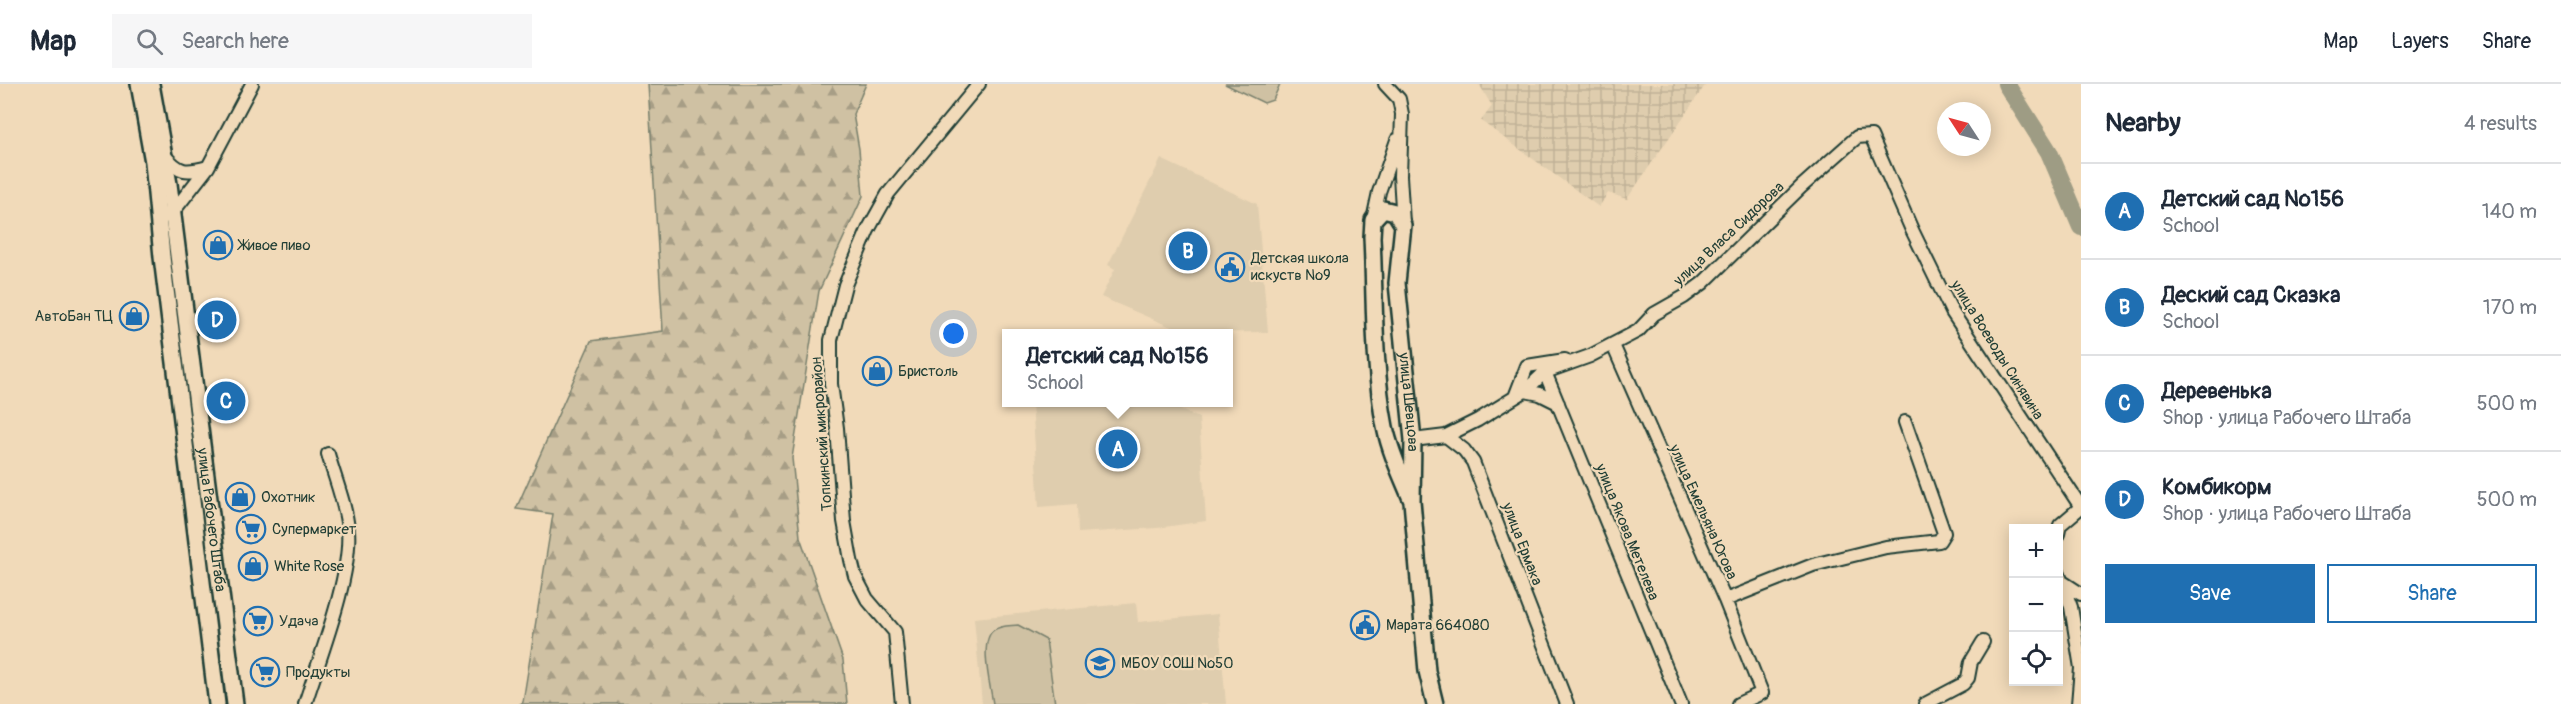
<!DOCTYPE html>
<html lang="en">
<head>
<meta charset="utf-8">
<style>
	body { margin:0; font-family:Pangolin,sans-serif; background:#f6f6f7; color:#1f2937 }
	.controls { position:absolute; right:18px; bottom:18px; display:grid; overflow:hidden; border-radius:0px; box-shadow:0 3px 15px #0003 }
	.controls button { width:54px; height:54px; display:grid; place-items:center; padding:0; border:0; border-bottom:2px solid #e0e1e3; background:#fff; color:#1f2937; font:30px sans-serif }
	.compass { position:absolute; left:1937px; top:18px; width:54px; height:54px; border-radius:50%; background:#fff; box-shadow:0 3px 15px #0003; rotate:306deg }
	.you { position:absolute; left:954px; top:250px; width:21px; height:21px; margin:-15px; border:4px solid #fff; border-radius:50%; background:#1a73e8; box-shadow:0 0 0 9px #1a73e833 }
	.badge { display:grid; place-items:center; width:39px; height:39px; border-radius:50%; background:#1f6fb2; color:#fff; font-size:20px; font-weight:700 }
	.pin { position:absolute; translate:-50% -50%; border:3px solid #fff; box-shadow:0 2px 6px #0006 }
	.popup { position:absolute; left:1002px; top:245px; width:231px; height:78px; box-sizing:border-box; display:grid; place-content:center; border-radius:0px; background:#fff; filter:drop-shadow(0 2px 4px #0005); font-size:20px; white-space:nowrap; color:#747a83 }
	.popup b { font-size:22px; color:#1f2937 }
	.popup::after { content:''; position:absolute; left:50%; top:100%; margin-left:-12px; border:12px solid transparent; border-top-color:#fff }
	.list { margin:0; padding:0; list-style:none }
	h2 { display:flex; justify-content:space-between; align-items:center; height:78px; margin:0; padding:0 24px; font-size:26px }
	h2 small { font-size:20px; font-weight:400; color:#747a83 }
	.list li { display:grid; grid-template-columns:39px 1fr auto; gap:18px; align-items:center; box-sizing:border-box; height:96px; padding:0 24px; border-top:2px solid #e0e1e3 }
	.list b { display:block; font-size:22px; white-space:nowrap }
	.list p { margin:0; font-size:20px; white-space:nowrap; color:#747a83 }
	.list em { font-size:20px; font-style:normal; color:#747a83 }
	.actions { display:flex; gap:12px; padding:18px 24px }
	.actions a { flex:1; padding:14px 0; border:2px solid #1f6fb2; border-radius:0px; text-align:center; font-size:21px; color:#1f6fb2 }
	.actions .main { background:#1f6fb2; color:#fff }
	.icon { flex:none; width:33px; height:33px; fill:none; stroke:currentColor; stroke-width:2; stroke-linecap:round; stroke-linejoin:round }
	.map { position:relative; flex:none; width:2081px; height:620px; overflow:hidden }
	header { display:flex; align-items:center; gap:36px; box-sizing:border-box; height:84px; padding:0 30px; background:#fff; border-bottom:2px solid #e0e1e3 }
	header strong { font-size:28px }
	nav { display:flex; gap:33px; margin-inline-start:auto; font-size:21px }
	.search { width:420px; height:54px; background:#f6f6f7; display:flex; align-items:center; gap:15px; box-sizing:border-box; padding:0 21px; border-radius:0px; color:#747a83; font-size:22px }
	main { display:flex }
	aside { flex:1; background:#fff }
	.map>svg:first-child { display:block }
	.built { fill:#dfcdae }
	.industrial { fill:url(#industrial-grid) }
	.green { fill:#cfc1a3; stroke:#777f6c; stroke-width:1.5 }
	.forest { fill:url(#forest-firs); stroke:#777f6c; stroke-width:1.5 }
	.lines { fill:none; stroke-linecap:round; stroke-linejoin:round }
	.river { stroke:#9e9c84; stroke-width:18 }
	.minor-casing { stroke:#1f3d34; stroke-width:16 }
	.major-casing { stroke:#1f3d34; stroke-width:20 }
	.minor { stroke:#f1dab9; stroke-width:12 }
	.major { stroke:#f1dab9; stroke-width:15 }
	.labels { text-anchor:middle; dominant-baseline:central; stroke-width:4.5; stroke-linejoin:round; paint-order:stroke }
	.street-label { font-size:15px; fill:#1f3d34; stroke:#f1dab9 }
	.poi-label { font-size:15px; fill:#1f3d34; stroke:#f1dab9; text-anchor:start }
</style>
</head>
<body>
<header>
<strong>Map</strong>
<div class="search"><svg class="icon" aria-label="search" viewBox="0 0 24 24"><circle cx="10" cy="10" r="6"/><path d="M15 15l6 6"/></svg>Search here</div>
<nav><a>Map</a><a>Layers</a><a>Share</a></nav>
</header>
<main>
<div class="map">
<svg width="2081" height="620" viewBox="0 0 2081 620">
	<defs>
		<pattern id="industrial-grid" width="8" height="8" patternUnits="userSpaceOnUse" patternTransform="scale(1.5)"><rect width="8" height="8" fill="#dfcdae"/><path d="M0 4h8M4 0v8" fill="none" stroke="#bfb196"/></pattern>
		<pattern id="forest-firs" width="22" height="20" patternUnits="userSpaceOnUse" patternTransform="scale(1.5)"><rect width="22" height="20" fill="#cfc1a3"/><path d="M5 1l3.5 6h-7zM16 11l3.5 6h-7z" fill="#a79e86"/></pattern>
	</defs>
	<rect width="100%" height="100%" fill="#f1dab9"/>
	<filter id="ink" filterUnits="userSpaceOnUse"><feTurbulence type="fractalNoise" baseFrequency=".0167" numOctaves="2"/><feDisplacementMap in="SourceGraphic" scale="12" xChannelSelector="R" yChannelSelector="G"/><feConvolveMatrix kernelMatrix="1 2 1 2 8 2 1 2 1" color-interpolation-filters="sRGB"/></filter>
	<g filter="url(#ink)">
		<path class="built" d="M1161,75l96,45 11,128 -83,1 -84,-36 14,-28 -7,-4z
			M1032,319h133l34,15 7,103 -49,7 -79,5 -1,-29 -38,3z
			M1136,519l2,19 80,-8 8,90h-244l-8,-86z"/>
		<path class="industrial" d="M1479,0h227l-79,115 -19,-6 -9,14 -118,-86 11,-15z"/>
		<path class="green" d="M1225,0h55l-7,16 -9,3z
			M171,161l28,238 15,89 10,92v40l-57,-458z
			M1018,541l28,15 9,64h-62c-2,-17 -15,-63 1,-74 7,-5 16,-4 24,-5z"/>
		<path class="forest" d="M648,0h218l-13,30 6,35 4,47 -44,95 -27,167 8,79 43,123 4,44h-327l3,-2 30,-188 -37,-5 75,-168 72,-10z"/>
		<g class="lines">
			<path class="river" d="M2006,0l43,68 32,75"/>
			<g class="minor-casing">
				<path id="minor" d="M1385,0l14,15 3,15 -2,62 3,47
					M164,71c16,18 21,18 44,12
					M169,133l39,-50 44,-83
					M1373,136l6,-28 18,-52
					M1613,261l112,255 37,93 -24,11
					M1545,288l136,332
					M1525,307l15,3 18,9
					M1515,313l12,-31 38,-6
					M1446,352l32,-16 47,-29 20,-19 45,-16 48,-25 16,-17 30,-17 19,-14 98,-96 56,-50 14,-1 41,94 40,82 129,195
					M1413,356l33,-4 18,14 9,12 94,242
					M2058,450l2,-9 21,-18
					M2058,488l13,35 10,61 -3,36
					M2061,497l20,13
					M1725,516l88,-35 73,-18 53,-6 5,-8 -39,-111
					M305,620c14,-45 47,-128 43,-174 -2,-25 -13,-51 -20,-76
					M902,620l-7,-72 -28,-33 -12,-23 -4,-16 -7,-39 -7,-93 -6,-44v-44l14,-55 23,-55 20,-36 91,-110
					M1925,620l38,-20 5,-6 3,-16 12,-20"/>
			</g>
			<g class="major-casing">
				<g id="major">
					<path d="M139,0l14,78 9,95 55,447"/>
					<path id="s1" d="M151,0l18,100 66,520"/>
					<path id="s2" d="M1412,417c-10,-24 -22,-49 -27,-74 -12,-62 -10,-128 -13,-190l1,-17 10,-11 12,3 8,13 -6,58 16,157 -1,61 15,170 8,33"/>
				</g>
			</g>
			<use href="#minor" class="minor"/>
			<use href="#major" class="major"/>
		</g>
	</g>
	<defs>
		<g id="shop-ring" transform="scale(1.5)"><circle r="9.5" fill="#f1dab9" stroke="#1f6fb2" stroke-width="1.5"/><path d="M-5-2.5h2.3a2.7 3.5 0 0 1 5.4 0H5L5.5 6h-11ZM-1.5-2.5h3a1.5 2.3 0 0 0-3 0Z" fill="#1f6fb2"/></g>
		<g id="civic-ring" transform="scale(1.5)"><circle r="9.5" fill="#f1dab9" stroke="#1f6fb2" stroke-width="1.5"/><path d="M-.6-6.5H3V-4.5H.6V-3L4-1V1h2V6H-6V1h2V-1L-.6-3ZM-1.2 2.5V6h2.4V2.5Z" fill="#1f6fb2"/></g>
		<g id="supermarket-ring" transform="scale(1.5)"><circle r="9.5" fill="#f1dab9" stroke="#1f6fb2" stroke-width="1.5"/><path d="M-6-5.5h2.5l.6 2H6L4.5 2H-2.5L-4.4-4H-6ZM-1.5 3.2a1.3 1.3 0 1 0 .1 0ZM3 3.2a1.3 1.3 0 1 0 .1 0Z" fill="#1f6fb2"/></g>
		<g id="school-ring" transform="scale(1.5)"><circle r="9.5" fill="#f1dab9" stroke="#1f6fb2" stroke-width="1.5"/><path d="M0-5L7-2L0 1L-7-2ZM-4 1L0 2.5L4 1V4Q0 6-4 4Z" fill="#1f6fb2"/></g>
	</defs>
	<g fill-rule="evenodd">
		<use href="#shop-ring" x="218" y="161"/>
		<use href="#civic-ring" x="1230" y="183"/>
		<use href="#shop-ring" x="134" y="232"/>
		<use href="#shop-ring" x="877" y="287"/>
		<use href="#shop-ring" x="240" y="413"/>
		<use href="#supermarket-ring" x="251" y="445"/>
		<use href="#shop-ring" x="253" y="482"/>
		<use href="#supermarket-ring" x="258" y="537"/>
		<use href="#civic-ring" x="1365" y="541"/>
		<use href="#school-ring" x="1100" y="579"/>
		<use href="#supermarket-ring" x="265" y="588"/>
	</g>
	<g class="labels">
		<g class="street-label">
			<text transform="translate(1729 150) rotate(-43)">улица Власа Сидорова</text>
			<text transform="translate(1997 266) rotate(58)">улица Воеводы Синявина</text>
			<text stroke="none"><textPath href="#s2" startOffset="507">улица Шевцова</textPath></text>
			<text transform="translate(822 350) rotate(-94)">Топкинский микрорайон</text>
			<text transform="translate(1703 428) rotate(66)">улица Емельяна Югова</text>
			<text stroke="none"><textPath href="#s1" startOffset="440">улица Рабочего Штаба</textPath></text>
			<text transform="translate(1627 448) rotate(68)">улица Якова Метелева</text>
			<text transform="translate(1522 460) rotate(69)">улица Ермака</text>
		</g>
		<g class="poi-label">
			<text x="239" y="161">Живое пиво</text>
			<text x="1251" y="174">Детская школа<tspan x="1251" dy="17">искуств №9</tspan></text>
			<text x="113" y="232" text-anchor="end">АвтоБан ТЦ</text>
			<text x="898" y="287">Бристоль</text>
			<text x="261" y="413">Охотник</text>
			<text x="272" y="445">Супермаркет</text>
			<text x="274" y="482">White Rose</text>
			<text x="279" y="537">Удача</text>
			<text x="1386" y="541">Марата 664080</text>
			<text x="1121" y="579">МБОУ СОШ №50</text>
			<text x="286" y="588">Продукты</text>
		</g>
	</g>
</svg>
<div class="controls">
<button>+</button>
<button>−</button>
<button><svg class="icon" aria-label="locate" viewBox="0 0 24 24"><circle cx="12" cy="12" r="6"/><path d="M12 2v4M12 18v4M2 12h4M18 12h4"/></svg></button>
</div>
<svg class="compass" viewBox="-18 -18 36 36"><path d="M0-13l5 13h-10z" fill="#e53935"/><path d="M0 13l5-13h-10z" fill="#747a83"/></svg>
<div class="you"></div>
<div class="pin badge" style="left:1118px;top:365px">A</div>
<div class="popup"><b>Детский сад №156</b>School</div>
<div class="pin badge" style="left:1188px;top:167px">B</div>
<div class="pin badge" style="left:226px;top:317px">C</div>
<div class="pin badge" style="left:217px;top:236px">D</div>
</div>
<aside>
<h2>Nearby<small>4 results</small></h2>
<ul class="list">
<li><span class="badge">A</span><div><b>Детский сад №156</b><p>School</p></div><em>140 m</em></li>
<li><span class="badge">B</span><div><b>Деский сад Сказка</b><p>School</p></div><em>170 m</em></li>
<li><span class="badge">C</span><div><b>Деревенька</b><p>Shop · улица Рабочего Штаба</p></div><em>500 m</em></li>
<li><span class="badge">D</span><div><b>Комбикорм</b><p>Shop · улица Рабочего Штаба</p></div><em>500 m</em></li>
</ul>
<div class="actions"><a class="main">Save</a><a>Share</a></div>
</aside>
</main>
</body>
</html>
